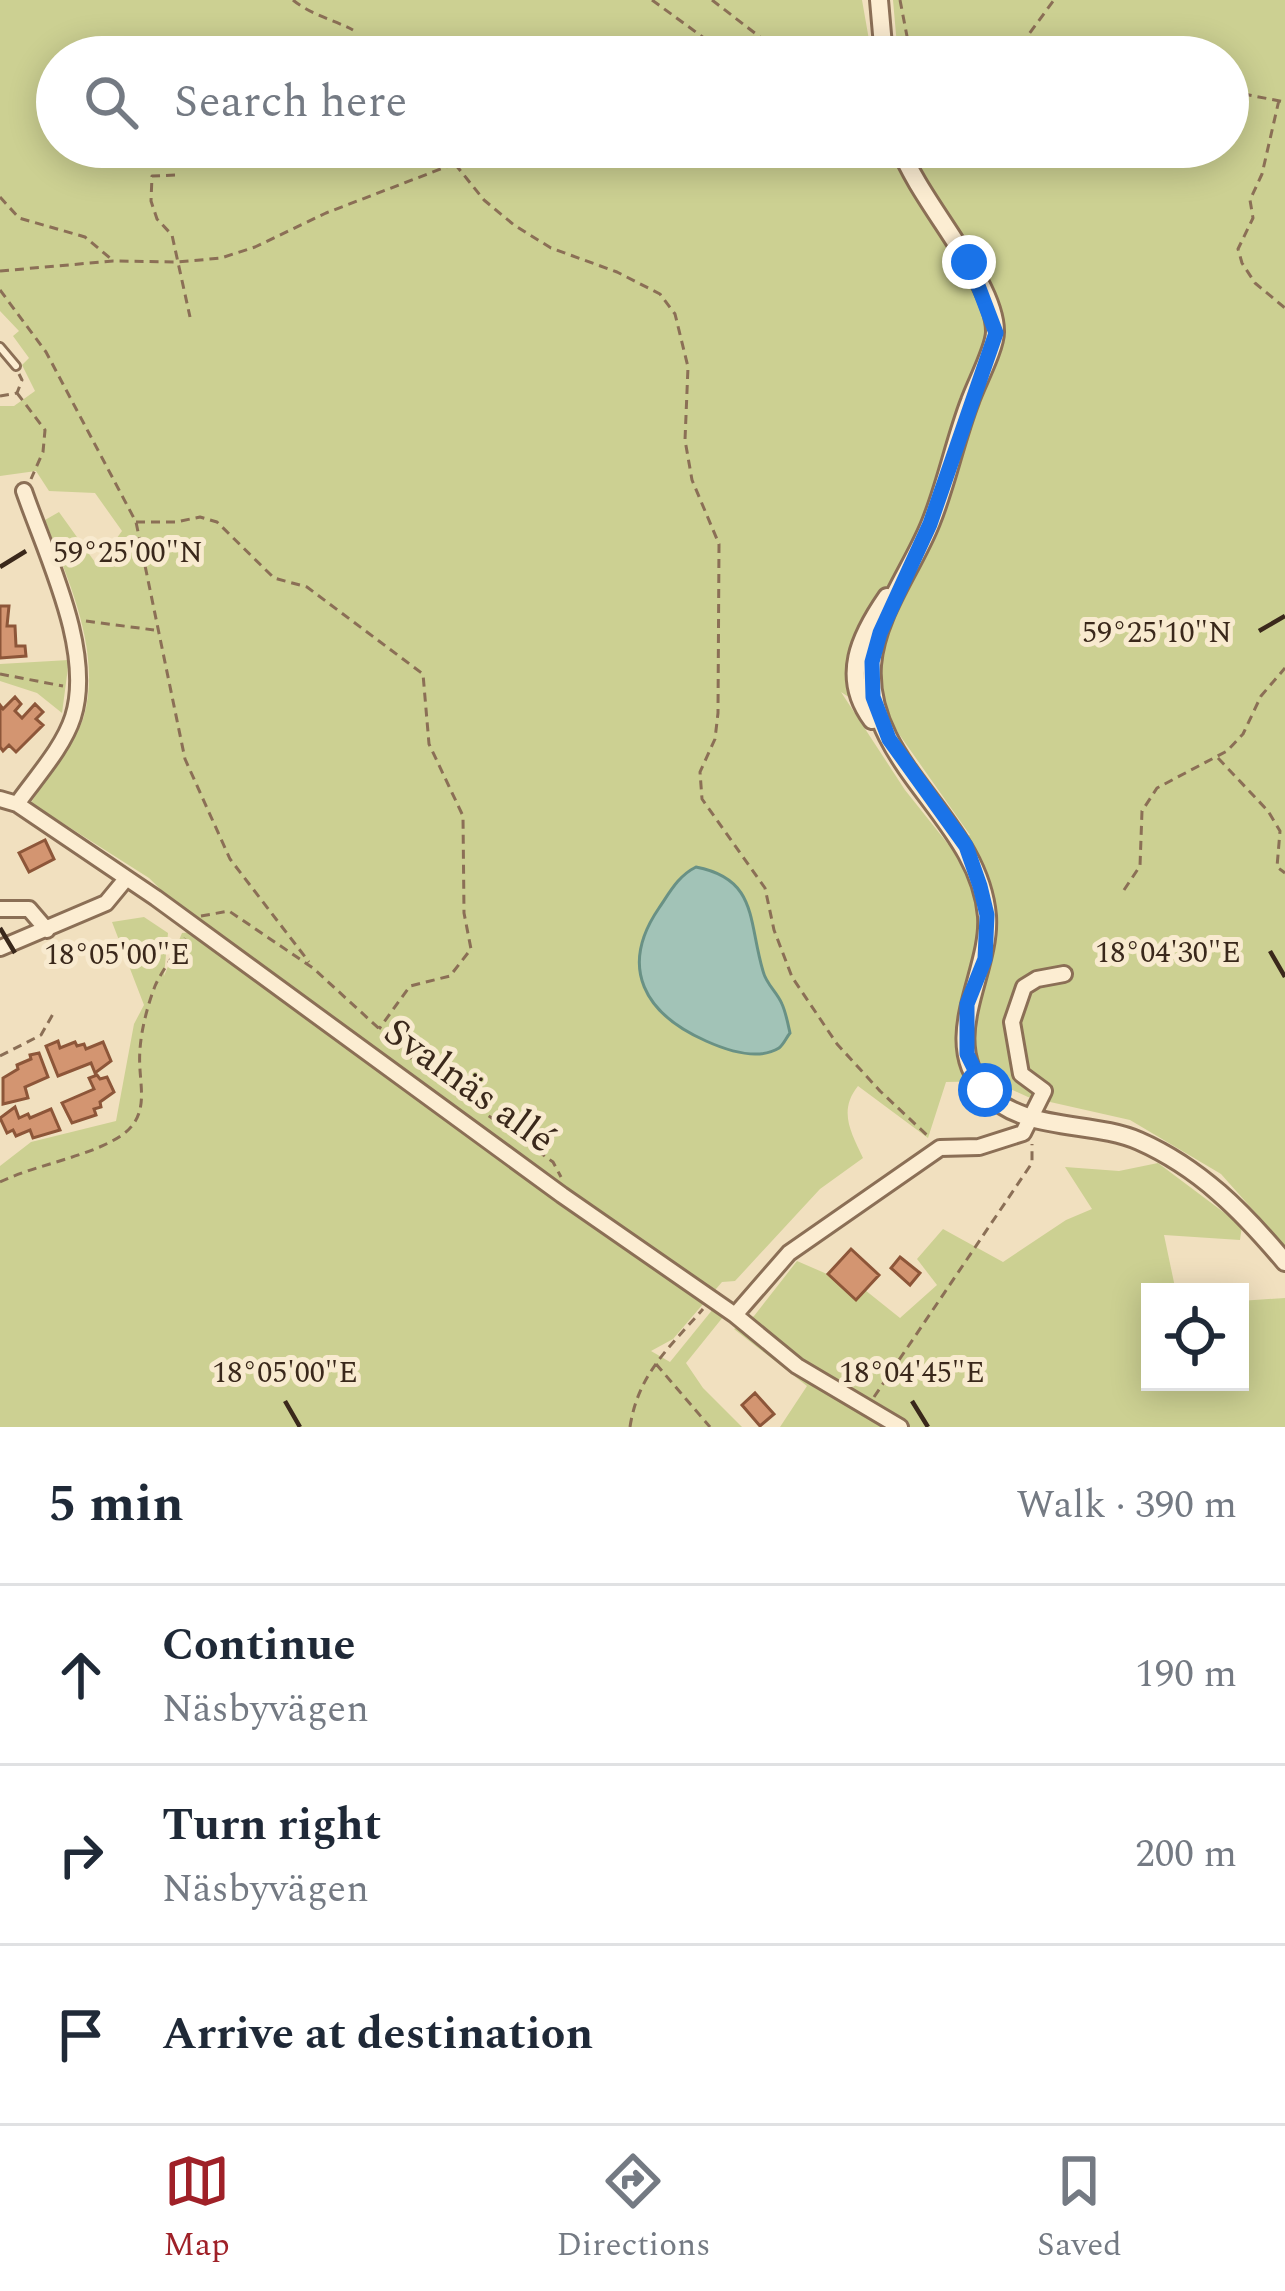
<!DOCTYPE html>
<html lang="en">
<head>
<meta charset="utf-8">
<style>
	body { margin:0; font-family:Spectral,serif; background:#f6f6f7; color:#1f2937 }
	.controls { position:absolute; right:36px; bottom:36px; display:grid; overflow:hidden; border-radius:0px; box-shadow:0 6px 30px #0003 }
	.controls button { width:108px; height:108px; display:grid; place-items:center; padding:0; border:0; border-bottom:3px solid #e0e1e3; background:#fff; color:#1f2937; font:60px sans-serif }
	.stop { position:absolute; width:36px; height:36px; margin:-27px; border:9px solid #1a73e8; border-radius:50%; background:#fff }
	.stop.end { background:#1a73e8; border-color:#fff; box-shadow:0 3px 12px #0008 }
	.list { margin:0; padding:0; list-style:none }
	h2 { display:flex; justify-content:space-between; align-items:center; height:156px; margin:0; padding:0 48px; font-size:51px }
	h2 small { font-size:39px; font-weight:400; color:#747a83 }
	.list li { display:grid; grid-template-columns:78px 1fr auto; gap:36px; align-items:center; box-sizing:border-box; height:180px; padding:0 48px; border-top:3px solid #e0e1e3 }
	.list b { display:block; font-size:45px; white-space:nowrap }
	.list p { margin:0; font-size:39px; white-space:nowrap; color:#747a83 }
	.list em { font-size:39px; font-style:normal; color:#747a83 }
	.icon { flex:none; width:66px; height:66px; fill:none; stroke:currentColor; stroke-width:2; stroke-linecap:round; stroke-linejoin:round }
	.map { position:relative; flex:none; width:1285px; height:1427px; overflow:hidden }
	.search { position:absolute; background:#fff; box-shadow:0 6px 30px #0003; left:36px; right:36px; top:36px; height:132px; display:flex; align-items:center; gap:30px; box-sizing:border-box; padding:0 42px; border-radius:66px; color:#747a83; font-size:45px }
	.sheet { height:696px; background:#fff }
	nav { display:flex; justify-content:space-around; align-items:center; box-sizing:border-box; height:168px; border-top:3px solid #e0e1e3; background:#fff; font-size:33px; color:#747a83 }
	nav a { display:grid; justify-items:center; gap:6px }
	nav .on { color:#9f2128 }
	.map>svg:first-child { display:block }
	.green { fill:#ccd092; fill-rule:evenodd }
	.water { fill:#a2c3b7; stroke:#699185; stroke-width:3 }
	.building { fill:#d39571; stroke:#8d5639; stroke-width:3 }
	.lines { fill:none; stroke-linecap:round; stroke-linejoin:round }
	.service-casing { stroke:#8b6f56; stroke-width:12 }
	.minor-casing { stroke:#8b6f56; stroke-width:20 }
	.tertiary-casing { stroke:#8b6f56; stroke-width:22 }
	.path { stroke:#8b6f56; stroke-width:3; stroke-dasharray:9 6; stroke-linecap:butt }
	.service { stroke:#fcedd2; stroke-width:6 }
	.minor { stroke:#fcedd2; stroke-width:14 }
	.tertiary { stroke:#fcedd2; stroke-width:16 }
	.route { stroke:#1a73e8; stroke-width:15 }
	.ticks { fill:none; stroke:#3a281b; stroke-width:4.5 }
	.labels { text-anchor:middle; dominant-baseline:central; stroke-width:10; stroke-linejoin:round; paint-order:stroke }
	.street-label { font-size:39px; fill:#3a281b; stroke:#f8eacf }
	.ticks-label { font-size:30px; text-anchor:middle; fill:#3a281b; stroke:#f8eacf; stroke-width:10; stroke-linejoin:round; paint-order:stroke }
</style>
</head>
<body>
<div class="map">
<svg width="1285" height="1427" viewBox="0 0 1285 1427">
	<rect width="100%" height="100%" fill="#f1e0bf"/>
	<path class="green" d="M0,0h862l10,57h-815v90h1171v-90h-330l-5,-57h392v1246l-64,-72 -91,-54 -102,-23 -35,-16 -47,1 -18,56 -70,-52c-20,25 -7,46 5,72l-43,31 -85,92 -13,1 -49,57 -22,12 19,11 43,-53 10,8 -37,46 17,25 39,39h-742v-261l31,-24 85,-21 18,-97 10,-19 -32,-83 32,-5 24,16 -4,43 18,-43 21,-2 -54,-53 -118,-75c12,-21 48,-67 53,-87 18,-65 -16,-136 -39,-196l14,-8 38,53 25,-34 -27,-38 -46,-2 -13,-20 -36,5v-70h14l21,-15 -13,-26 7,-7 -16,-22 6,-5 -19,-20zM841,692l53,35 76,108 -22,9 -43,-54z
		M69,660l-7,53 -25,-20 -37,-12v-17z
		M1158,1163l84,63 -2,14 -76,-5 12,57h-26v90h90v-81l45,-3v129h-505l27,-41 -73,-57 20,-13 43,-55 30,13 29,25 9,-9 35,28 37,-33 -20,-26 26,-30 60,33 63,-42 26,-11 -27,-42 54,4z"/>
	<path class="water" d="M696,867c62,12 52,54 67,104 3,13 14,21 19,33 4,9 6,20 8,29 -4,5 -6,11 -11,15 -21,13 -53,2 -73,-7 -61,-27 -88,-73 -47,-133 11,-16 19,-32 37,-41z"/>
	<path class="building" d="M0,606h9l-2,20h8l1,20h9l1,10 -26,2z
		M15,697l6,7 -6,7 7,7 13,-14 8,8 -7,7 7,6 -27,27 -7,-7 -6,6 -3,-4v-42l3,4z
		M45,840l9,19 -25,13 -10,-19z
		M58,1041l2,7 15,-6 2,4 7,-2 2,5 17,-7 8,19 -16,12 -4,-10 -33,13 -12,-30z
		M39,1053l9,24 -23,10 3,11 -25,6v-26l15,-9 -1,-4 14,-6 -1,-4z
		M97,1075l3,4 7,-2 7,15 -14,10 1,5 -7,2 2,6 -24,8 -10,-20 32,-14 -5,-11z
		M15,1107l4,11 9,-4 2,4 21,-9 9,21 -27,8 -3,-8 -14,6 -3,-6 -6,3 -7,-15z
		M851,1249l28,26 -23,25 -28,-26z
		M900,1257l20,16 -10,12 -19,-17z
		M755,1393l19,21 -14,12 -18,-21z"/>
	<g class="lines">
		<g class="service-casing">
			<path id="service" d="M0,347l16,19"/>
		</g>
		<g class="minor-casing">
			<path id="minor" d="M0,799l17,5 139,94 406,297 173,120 62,51 103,61
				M17,804c19,-27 46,-56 56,-87 21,-66 -27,-162 -49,-226
				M0,909h29l18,21
				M0,948l106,-45 19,-23
				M735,1315l54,-62 151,-105 39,-1 44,-14 21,-42 -23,-17 -9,-52 12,-35 13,-8 27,-5"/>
		</g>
		<g class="tertiary-casing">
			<path id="tertiary" d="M879,0l5,57
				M900,147c18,53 96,135 95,185 0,16 -19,52 -25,69 -15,39 -23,81 -39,121 -18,46 -55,92 -59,143 -7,100 107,154 115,251 4,57 -49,123 -2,175 39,42 106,29 154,50 61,27 104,71 146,121
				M872,720c-32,-43 -12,-84 15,-123"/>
		</g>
		<path class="path" d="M293,0c18,15 39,19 60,30
			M652,0l78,57
			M712,0l57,44 27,13
			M900,0l11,57
			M1012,57l42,-57
			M1228,91l57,11
			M1279,100l-17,74 -12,26 3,18 -15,31 4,14 13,20 30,25
			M455,164l29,36 30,25 37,23 66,24 43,22 15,20 13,53 -3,73 7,40 27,64 -1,169 -3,26 -15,33 2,27 63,89 9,42 18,47 45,67 43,47 50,47
			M175,175l-23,1 -1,25 6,18 15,16 18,82
			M0,197l19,21 66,19 25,21
			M0,271l113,-10 65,1 43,-4 34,-11 71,-34 172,-66
			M0,290l46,62 90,170 49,237 45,100 79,103
			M17,393l28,37 -2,22 -12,27
			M0,396l17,-3 5,-13 -3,-6
			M136,522h40l24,-5 17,5 57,56 33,9 116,87 6,70 34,72 1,97 7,36 -21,27 -40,10 -31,43
			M86,621l68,9
			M0,674l63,12
			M1218,758l50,53 12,20 -3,36 8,6
			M1124,890l16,-24 2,-55 15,-23 70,-37 16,-17 18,-38 24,-28
			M201,916l28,-5 84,57 109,100 131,94 8,15
			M0,1056l41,-21 12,-21
			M0,1182c37,-18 90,-25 122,-47 31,-22 15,-53 18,-85 1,-20 8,-46 15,-64 7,-16 20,-32 30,-48
			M656,1364l54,63
			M874,1397l158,-234v-19
			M630,1427c8,-53 39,-79 73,-118"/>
		<use href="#service" class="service"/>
		<use href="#minor" class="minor"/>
		<use href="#tertiary" class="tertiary"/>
	</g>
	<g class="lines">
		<path class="route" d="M969,262l27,71 -66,191 -50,109 -8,29 1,35 16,42 77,107 14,40 7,29 -2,44 -18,45v50l18,36"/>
	</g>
	<path class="ticks" d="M0,567l26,-16M1259,631l26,-15M0,928l15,25M1270,951l15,26M285,1401l15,26M912,1401l16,26"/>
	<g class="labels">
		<g class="street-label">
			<text transform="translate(469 1086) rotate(36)">Svalnäs allé</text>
		</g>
	</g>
	<g class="ticks-label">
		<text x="128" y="562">59°25'00"N</text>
		<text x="1157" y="642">59°25'10"N</text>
		<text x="1168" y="962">18°04'30"E</text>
		<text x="117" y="964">18°05'00"E</text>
		<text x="285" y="1382">18°05'00"E</text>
		<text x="912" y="1382">18°04'45"E</text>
	</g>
</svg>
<div class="controls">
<button><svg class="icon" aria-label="locate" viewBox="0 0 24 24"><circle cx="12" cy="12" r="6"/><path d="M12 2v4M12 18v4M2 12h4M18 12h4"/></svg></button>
</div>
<div class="stop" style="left:985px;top:1090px"></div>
<div class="stop end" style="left:969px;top:262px"></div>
<div class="search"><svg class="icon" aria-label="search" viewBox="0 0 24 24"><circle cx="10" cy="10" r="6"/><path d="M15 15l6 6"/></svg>Search here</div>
</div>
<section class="sheet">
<h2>5 min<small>Walk · 390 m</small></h2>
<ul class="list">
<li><svg class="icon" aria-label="ahead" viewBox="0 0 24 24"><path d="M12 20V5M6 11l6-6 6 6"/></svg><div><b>Continue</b><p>Näsbyvägen</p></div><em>190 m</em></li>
<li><svg class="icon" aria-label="right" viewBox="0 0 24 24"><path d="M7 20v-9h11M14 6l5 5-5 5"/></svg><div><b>Turn right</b><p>Näsbyvägen</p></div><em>200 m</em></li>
<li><svg class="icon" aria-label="arrive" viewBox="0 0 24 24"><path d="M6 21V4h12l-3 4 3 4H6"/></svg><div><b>Arrive at destination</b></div></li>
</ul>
</section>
<nav>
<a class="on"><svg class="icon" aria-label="map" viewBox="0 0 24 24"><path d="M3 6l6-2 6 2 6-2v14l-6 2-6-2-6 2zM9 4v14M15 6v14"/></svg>Map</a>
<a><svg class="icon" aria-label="directions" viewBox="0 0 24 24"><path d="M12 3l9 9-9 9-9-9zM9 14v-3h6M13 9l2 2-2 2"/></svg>Directions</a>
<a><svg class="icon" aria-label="saved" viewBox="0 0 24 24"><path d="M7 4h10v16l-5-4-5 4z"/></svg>Saved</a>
</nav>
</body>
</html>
